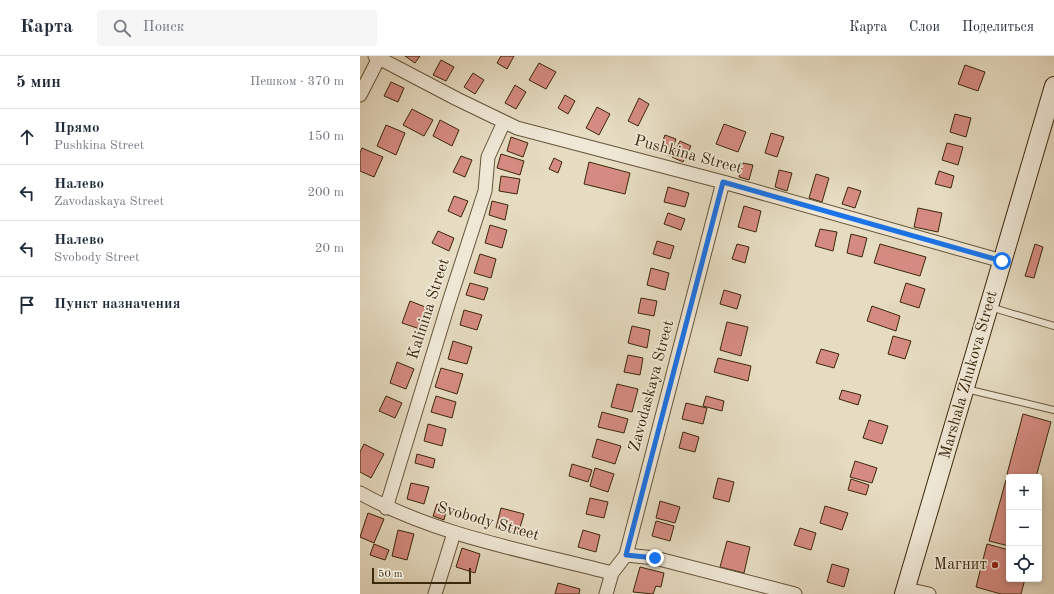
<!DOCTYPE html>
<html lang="ru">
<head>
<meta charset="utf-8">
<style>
	body { margin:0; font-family:"Old Standard TT",serif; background:#f6f6f7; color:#1f2937 }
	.controls { position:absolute; right:12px; bottom:12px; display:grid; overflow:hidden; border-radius:4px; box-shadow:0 2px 6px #0003 }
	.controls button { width:36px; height:36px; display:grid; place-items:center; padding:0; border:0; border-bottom:1px solid #e0e1e3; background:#fff; color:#1f2937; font:20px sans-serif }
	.scale { position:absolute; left:12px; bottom:10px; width:99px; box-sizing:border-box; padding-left:4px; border:2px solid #3c280b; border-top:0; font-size:11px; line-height:14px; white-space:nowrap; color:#3c280b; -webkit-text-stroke:3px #efe8d7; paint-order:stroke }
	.stop { position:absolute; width:12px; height:12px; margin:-9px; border:3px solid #1a73e8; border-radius:50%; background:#fff }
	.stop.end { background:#1a73e8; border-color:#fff; box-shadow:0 1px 4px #0008 }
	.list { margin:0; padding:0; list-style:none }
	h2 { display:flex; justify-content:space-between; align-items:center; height:52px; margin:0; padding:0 16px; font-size:17px }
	h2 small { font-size:13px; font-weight:400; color:#747a83 }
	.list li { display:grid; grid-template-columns:26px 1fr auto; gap:12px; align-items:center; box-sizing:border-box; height:56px; padding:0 16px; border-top:1px solid #e0e1e3 }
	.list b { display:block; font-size:15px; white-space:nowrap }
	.list p { margin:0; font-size:13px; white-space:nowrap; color:#747a83 }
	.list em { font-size:13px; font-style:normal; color:#747a83 }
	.icon { flex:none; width:22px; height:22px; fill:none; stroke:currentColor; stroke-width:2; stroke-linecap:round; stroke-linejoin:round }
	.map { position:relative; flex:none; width:694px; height:538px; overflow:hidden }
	header { display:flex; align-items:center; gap:24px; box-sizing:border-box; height:56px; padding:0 20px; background:#fff; border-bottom:1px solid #e0e1e3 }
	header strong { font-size:19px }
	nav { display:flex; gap:22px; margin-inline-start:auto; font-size:14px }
	.search { width:280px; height:36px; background:#f6f6f7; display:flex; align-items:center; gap:10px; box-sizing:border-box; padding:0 14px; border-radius:4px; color:#747a83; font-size:15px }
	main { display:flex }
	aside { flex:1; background:#fff }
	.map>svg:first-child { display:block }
	.building { fill:#d58b81; stroke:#3c280b }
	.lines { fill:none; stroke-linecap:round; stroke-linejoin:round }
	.lane-casing { stroke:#665539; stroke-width:8 }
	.street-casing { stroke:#665539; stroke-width:15 }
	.secondary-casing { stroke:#3c280b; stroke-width:20 }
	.lane { stroke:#efe8d7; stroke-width:6 }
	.street { stroke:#efe8d7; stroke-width:13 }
	.secondary { stroke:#efe8d7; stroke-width:18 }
	.route { stroke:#1a73e8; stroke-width:5 }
	.poi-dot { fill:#8f2418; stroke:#efe8d7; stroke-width:1.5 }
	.labels { text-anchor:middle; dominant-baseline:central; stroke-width:3.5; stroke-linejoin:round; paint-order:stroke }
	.street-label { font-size:16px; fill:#3c280b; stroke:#efe8d7 }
	.poi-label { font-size:16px; fill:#3c280b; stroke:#efe8d7; text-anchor:end }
</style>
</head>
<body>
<header>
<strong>Карта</strong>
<div class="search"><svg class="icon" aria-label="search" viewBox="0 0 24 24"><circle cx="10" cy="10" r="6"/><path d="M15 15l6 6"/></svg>Поиск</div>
<nav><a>Карта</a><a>Слои</a><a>Поделиться</a></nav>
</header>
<main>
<aside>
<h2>5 мин<small>Пешком · 370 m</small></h2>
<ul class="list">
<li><svg class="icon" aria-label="ahead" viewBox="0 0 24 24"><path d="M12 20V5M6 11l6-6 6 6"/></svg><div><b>Прямо</b><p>Pushkina Street</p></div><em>150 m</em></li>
<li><svg class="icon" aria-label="left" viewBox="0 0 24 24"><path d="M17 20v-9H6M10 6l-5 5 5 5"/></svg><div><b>Налево</b><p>Zavodaskaya Street</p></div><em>200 m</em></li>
<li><svg class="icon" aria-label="left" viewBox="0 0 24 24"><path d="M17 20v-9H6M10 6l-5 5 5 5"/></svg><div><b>Налево</b><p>Svobody Street</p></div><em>20 m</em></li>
<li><svg class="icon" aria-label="arrive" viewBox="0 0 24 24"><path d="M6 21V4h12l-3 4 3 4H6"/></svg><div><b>Пункт назначения</b></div></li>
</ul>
</aside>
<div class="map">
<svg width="694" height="538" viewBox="0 0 694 538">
	<rect width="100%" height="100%" fill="#e6dcc2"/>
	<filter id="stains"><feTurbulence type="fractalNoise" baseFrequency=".005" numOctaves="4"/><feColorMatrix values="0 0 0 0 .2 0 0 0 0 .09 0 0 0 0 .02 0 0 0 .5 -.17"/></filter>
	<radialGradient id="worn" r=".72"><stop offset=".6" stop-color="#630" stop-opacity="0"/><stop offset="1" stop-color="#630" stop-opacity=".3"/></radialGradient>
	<path class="building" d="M45,0h15l-5,7z
		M141,0h13l-7,13 -10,-6z
		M81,4l13,7 -8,14 -13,-6z
		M179,7l17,9 -10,17 -17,-9z
		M605,9l20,7 -7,19 -20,-7z
		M113,17l11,7 -9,14 -11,-7z
		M31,26l13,6 -6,14 -14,-6z
		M155,29l11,7 -10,17 -11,-6z
		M205,39l10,6 -7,13 -10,-6z
		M279,42l10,6 -11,22 -10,-5z
		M237,51l13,7 -11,21 -13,-7z
		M52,53l21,11 -9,16 -21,-11z
		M595,58l16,4 -5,19 -16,-5z
		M80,64l19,10 -7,16 -19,-10z
		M364,68l22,8 -8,20 -22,-8z
		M26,69l19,8 -9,22 -19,-9z
		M411,77l13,4 -7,20 -12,-4z
		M305,79l11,4 -6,17 -11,-5z
		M151,81l17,6 -5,14 -16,-6z
		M320,85l11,5 -8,16 -11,-5z
		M587,87l16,4 -5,18 -16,-5z
		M2,92l21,9 -9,20 -14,-6v-18z
		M141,98l23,7 -4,14 -23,-7z
		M101,100l11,4 -7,17 -12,-5z
		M194,102l8,4 -4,11 -9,-4z
		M229,106l41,11 -5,21 -41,-10z
		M383,107l10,2 -4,15 -10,-3z
		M419,114l13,3 -5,18 -12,-4z
		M579,115l15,5 -3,12 -16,-4z
		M456,118l13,4 -7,24 -13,-4z
		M141,120l19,3 -3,15 -18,-3z
		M308,131l21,6 -4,14 -21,-5z
		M488,131l13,4 -6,17 -13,-4z
		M94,140l14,5 -7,16 -13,-6z
		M132,145l16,4 -3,15 -16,-5z
		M384,150l17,5 -5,21 -18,-5z
		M558,152l24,5 -4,19 -24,-5z
		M308,157l17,6 -4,11 -17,-6z
		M130,169l17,5 -5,18 -17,-5z
		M460,173l17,3 -4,19 -18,-5z
		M78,175l16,7 -5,13 -17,-8z
		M491,178l16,4 -5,19 -15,-4z
		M297,185l17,5 -4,13 -17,-5z
		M377,188l12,3 -4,16 -13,-4z
		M520,188l46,13 -6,19 -46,-13z
		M675,188l8,3 -9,31 -9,-2z
		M120,198l16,5 -5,19 -17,-5z
		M291,212l18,5 -4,17 -18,-5z
		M110,227l18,5 -4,12 -18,-5z
		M546,227l19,6 -6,19 -19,-6z
		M364,234l17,5 -4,14 -17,-5z
		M281,242l16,3 -3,15 -16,-3z
		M50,245l23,9 -7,21 -24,-8z
		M512,250l28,10 -4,15 -29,-10z
		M104,254l18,5 -5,15 -17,-5z
		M367,266l21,5 -7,29 -21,-6z
		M272,270l18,4 -3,18 -19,-5z
		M533,280l18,5 -6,18 -17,-5z
		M93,285l19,6 -5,17 -19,-5z
		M461,293l18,5 -5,14 -18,-5z
		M268,299l15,3 -3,17 -16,-3z
		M358,302l33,8 -3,15 -34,-9z
		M37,306l17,7 -8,20 -16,-6z
		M81,312l22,6 -6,20 -22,-7z
		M257,328l21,5 -6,23 -21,-5z
		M482,334l19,5 -3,10 -19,-6z
		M26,340l16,7 -7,15 -16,-7z
		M76,340l20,6 -4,16 -21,-6z
		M346,340l18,5 -2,10 -19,-5z
		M326,347l21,5 -4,16 -21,-5z
		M242,356l26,7 -4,14 -26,-6z
		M663,358l28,8 -15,55h-17l-12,-3z
		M509,364l19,6 -6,18 -19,-6z
		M68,368l18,5 -4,17 -18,-5z
		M323,376l16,5 -4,15 -16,-4z
		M237,383l24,7 -6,18 -23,-7z
		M4,388l20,10 -13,24 -11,-6v-20z
		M57,398l18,5 -2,9 -18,-5z
		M495,405l22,7 -5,15 -22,-6z
		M212,408l20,6 -4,12 -19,-6z
		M235,412l19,6 -6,18 -18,-6z
		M358,422l16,4 -5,20 -16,-4z
		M491,423l18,6 -3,10 -18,-5z
		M646,424l3,1v65l-20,-5z
		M51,427l18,4 -5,17 -17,-5z
		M230,442l18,4 -4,16 -18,-4z
		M300,445l20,6 -5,16 -19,-5z
		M77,448l10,3 -3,13 -11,-4z
		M465,450l23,7 -6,17 -22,-7z
		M141,452l23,6 -6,20 -22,-6z
		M8,457l16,6 -10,24 -14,-6z
		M296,465l18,5 -4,15 -18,-5z
		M440,472l16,5 -5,17 -17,-5z
		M38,474l16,4 -7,26 -15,-4z
		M223,474l17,5 -4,17 -18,-5z
		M367,485l23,6 -6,26 -24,-6z
		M14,488l15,6 -4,10 -15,-5z
		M627,488l22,6v29h16l-4,15h-20l-25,-7z
		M102,492l18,6 -5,19 -19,-6z
		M472,508l17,5 -5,18 -17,-5z
		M280,511l24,6 -3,14 -5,-1 -3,8 -20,-2z
		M198,527l22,6 -1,5h-24z"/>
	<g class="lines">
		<g class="lane-casing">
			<path id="lane" d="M630,251l64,19
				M606,333l88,21"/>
		</g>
		<g class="street-casing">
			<path id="street" d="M15,0l82,43 60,29 206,54 279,79
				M0,39l20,-39
				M0,437c77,43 167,58 252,80
				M26,452l63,-206 36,-111 3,-34 16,-35
				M266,499l29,3 140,36
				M546,533l23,5
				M75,538l19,-61
				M246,538l6,-21 14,-18 97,-373"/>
		</g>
		<g class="secondary-casing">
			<path id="secondary" d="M544,538l150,-508"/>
		</g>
		<use href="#lane" class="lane"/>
		<use href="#street" class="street"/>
		<use href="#secondary" class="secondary"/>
	</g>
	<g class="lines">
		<path class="route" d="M295,502l-29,-3 97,-373 279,79"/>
	</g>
	<circle class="poi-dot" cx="635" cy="509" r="4"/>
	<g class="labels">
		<g class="street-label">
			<text transform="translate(328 99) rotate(15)">Pushkina Street</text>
			<text transform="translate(69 253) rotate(-72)">Kalinina Street</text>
			<text transform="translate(609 319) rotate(-74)">Marshala Zhukova Street</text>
			<text transform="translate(292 330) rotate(-75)">Zavodaskaya Street</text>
			<text transform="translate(128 466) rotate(16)">Svobody Street</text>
		</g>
		<g class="poi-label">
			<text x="627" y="509">Магнит</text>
		</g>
	</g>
	<rect width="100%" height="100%" filter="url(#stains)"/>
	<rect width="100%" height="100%" fill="url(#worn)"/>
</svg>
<div class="controls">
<button>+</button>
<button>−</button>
<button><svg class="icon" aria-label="locate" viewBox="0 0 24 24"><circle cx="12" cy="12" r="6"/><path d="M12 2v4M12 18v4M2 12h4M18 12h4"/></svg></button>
</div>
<div class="scale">50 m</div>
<div class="stop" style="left:642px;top:205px"></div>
<div class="stop end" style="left:295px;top:502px"></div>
</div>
</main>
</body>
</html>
